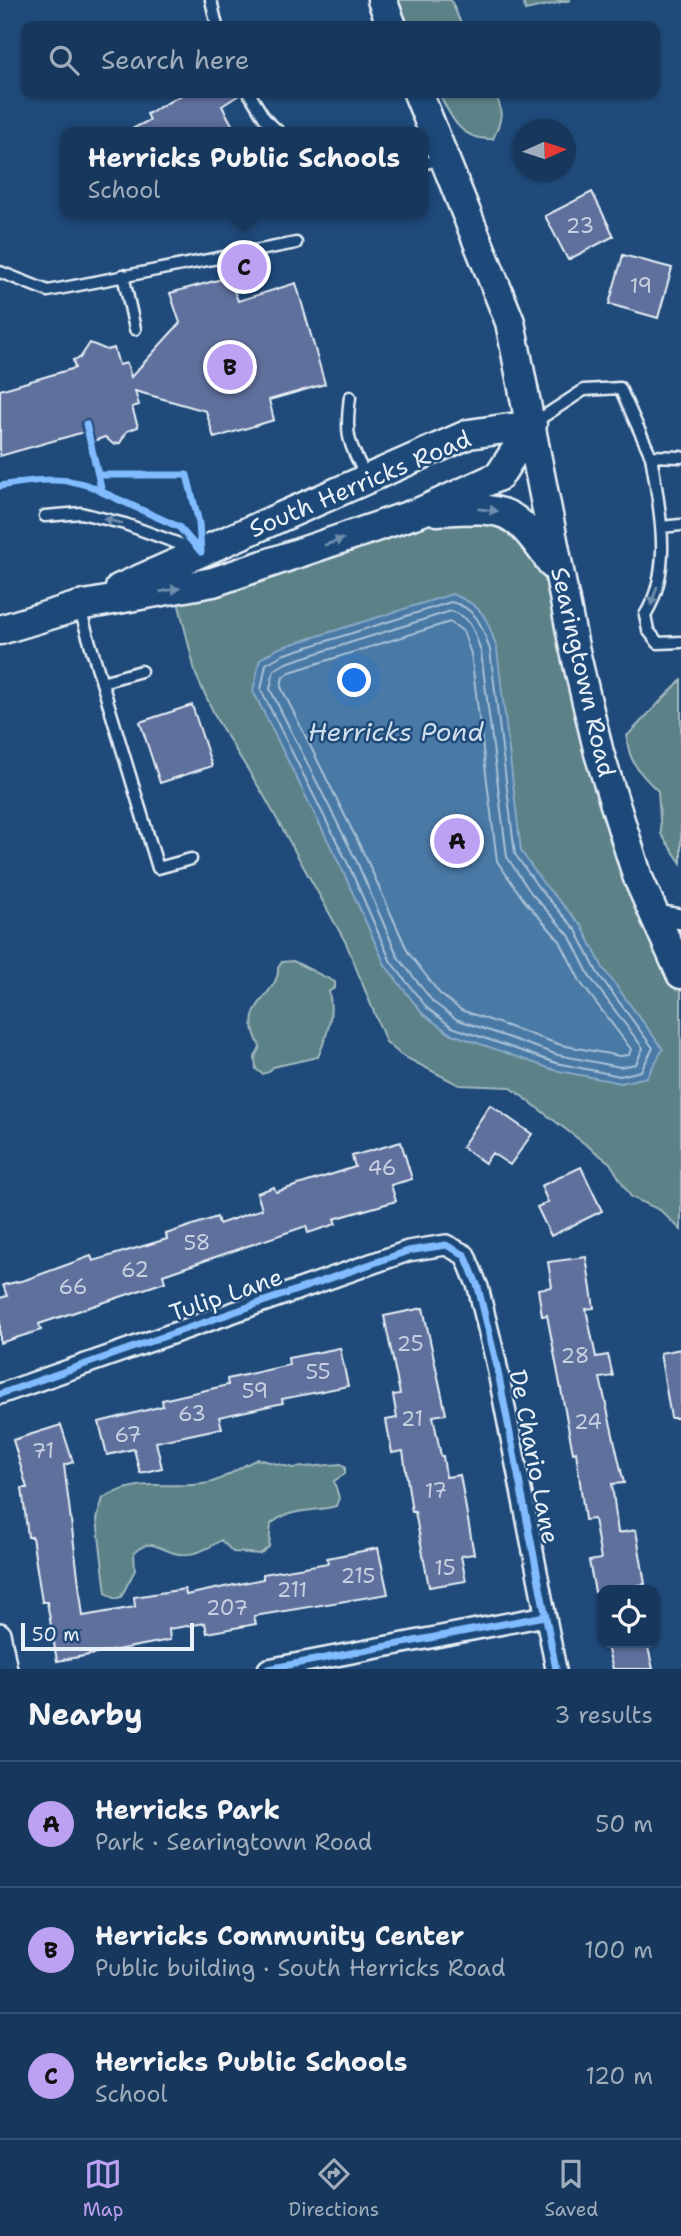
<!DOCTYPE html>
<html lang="en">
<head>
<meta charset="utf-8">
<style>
	body { margin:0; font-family:"Shantell Sans",sans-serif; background:#244365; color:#f1f3f6 }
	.controls { position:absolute; right:21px; bottom:21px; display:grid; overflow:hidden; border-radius:14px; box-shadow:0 2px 5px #0004 }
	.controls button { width:63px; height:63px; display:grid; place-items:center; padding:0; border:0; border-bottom:2px solid #365272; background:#17385c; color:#f1f3f6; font:35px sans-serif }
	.compass { position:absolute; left:513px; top:119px; width:63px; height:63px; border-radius:50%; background:#17385c; box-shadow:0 2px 5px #0004; rotate:87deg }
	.scale { position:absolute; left:21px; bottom:18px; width:173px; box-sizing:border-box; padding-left:7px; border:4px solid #e8f1f8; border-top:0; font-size:19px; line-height:24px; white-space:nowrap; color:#e8f1f8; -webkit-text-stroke:5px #1f4a7a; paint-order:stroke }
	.you { position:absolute; left:355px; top:681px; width:24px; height:24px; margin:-18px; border:5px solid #fff; border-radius:50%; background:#1a73e8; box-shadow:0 0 0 10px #1a73e833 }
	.badge { display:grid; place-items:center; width:46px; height:46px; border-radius:50%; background:#bca0f2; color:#111; font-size:23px; font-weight:700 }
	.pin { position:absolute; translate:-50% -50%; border:4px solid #fff; box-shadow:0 2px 7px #0006 }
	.popup { position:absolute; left:60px; top:127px; width:368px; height:91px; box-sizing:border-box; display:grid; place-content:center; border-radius:14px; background:#17385c; filter:drop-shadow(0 2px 5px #0005); font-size:23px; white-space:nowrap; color:#9eacbb }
	.popup b { font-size:26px; color:#f1f3f6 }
	.popup::after { content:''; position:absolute; left:50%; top:100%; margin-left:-14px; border:14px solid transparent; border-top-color:#17385c }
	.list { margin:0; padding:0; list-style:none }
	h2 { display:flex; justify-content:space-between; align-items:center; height:91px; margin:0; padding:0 28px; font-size:30px }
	h2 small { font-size:23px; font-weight:400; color:#9eacbb }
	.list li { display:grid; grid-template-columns:46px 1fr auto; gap:21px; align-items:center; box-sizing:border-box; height:126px; padding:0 28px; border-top:2px solid #365272 }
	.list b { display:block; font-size:26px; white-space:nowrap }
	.list p { margin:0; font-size:23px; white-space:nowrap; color:#9eacbb }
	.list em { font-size:23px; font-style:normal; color:#9eacbb }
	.icon { flex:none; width:38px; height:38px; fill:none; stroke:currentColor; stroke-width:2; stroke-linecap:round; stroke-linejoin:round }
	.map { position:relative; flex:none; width:681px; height:1669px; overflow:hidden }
	.search { position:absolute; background:#17385c; box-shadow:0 2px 5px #0004; left:21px; right:21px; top:21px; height:77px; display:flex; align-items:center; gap:18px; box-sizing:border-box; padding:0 24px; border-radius:14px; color:#9eacbb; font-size:26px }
	.sheet { height:469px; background:#17385c }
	nav { display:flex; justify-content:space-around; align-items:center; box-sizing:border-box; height:98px; border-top:2px solid #365272; background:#17385c; font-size:19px; color:#9eacbb }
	nav a { display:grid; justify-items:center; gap:4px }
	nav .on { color:#bca0f2 }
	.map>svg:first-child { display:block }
	.green { fill:#5b8186; stroke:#a2b9bf; stroke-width:2 }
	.water { fill:#4979a5; stroke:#89a9c6; stroke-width:2 }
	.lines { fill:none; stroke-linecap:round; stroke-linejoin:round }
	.shore { stroke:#a8c1d7; stroke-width:2 }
	.building { fill:#606f9d; stroke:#e8f1f8; stroke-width:2 }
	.lane-casing { stroke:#e8f1f8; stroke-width:15 }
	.street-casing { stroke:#e8f1f8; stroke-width:24 }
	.secondary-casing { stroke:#e8f1f8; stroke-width:33 }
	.lane { stroke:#1f4a7a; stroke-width:10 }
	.street { stroke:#1f4a7a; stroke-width:19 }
	.secondary { stroke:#1f4a7a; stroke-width:28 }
	.cycleway-casing { stroke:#1f4a7a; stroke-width:11 }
	.cycleway { stroke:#80bcff; stroke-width:7 }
	.oneway { fill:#6f8dac }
	.labels { text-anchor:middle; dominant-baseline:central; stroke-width:5; stroke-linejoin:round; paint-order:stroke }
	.number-label { font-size:21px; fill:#c6d0e1 }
	.street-label { font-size:24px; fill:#e8f1f8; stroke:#1f4a7a }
	.water-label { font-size:26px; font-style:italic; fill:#d0dfec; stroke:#1f4a7a }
</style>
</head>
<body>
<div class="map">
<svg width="681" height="1669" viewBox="0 0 681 1669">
	<rect width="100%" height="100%" fill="#1f4a7a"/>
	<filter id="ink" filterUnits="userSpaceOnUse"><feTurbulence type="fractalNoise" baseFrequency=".0143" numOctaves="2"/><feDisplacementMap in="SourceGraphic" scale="14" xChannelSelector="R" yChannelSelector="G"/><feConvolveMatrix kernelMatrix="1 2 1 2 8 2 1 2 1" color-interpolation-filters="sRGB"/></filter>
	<g filter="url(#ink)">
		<path class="green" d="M393,0h58l11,26h-59z
			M523,0h48l-46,10z
			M439,93h55c11,17 7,29 -1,46 -32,2 -42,-21 -54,-46z
			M491,508l68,66 93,340 29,5v311l-21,-20 -29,-13 -21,-34 -100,-76 -51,-2 -58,-30 -15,-13 -40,-99 -83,-149 -46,-74 -21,-45 -21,-86 245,-77z
			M681,680v183l-20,-29 -3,-43c-17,-16 -31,-31 -31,-55z
			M293,961l42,21v6l-6,3c5,25 -1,42 -11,66l-45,10 -4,5 -7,2 -6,-5 -1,-12 5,-10c-4,-10 -11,-23 -6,-34 5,-15 26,-28 24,-45l4,-6z
			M258,1459l35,9 48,-4 4,3v7l-11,7 5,17 -3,8c-21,6 -47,2 -65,18l-2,23 -9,7 -27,-2 -12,-12c-13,9 -30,18 -47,13 -17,-5 -24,-16 -40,0l1,17 -14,27 -6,2 -9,-6 -9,-74 6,-21c42,-23 65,-7 106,-15 16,-4 33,-18 49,-24z"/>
		<path class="water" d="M452,594c32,12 35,24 45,55l24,202 22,32 39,43 21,42 60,81 -16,28 -26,6 -67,-13 -105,-37 -27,-20 -37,-48 -43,-96 -89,-178 7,-32 19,-11z"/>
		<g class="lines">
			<path class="shore" d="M451,602c26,6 31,24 39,48l25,204 23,33 38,43 21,42 56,76 -12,23 -21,5 -64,-13 -104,-36 -25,-19 -36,-46 -42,-96 -88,-176 5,-26 16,-9z
				M451,611c21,6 24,22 30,41l26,205 24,36 38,42 21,42 53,71 -7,16 -16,3 -62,-12 -102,-36 -23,-17 -35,-45 -41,-95 -87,-173 4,-19 12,-7z
				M450,622l13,9 8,23 26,207 26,38 37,42 21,42 50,66 -2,6 -9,1 -59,-11 -100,-35 -21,-16 -32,-42 -42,-94 -85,-171 2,-10 7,-5z"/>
		</g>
		<path class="building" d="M185,93h57l-20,13 14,26h-110l24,-12 -3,-6z
			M592,192l22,44 -46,24 -23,-44z
			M623,255l49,13 -14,50 -49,-14z
			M229,277l9,24 58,-18 29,101 -56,16 5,20 -60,18 -8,-27 -71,-20 4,14 -7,2 6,20 -11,4 -7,12 -7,1 -8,-7 -11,4 -3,-11 -91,26v-66l75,-22 -2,-8 7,-2 10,-15 17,7 7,-2 5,17 8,-2 4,14 49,-54 -10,-30z
			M192,705l20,61 -52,17 -20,-61z
			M490,1105l42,29 -22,31 -18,-12 -7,10 -23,-16z
			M401,1142l11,37 -21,6 5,16 -62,18 2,5 -28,9 -2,-7 -143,49 2,7 -126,42 2,6 -41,13v-45l7,-2 -4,-11 22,-5 66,-24 2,5 74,-22 -1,-5 51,-17 2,7 43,-15 -5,-16 17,-6 2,5 79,-25 -3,-11z
			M581,1167l21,44 -51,25 -14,-29 11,-5 -7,-16z
			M586,1257l8,51 -8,1 10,48 12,-2 5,21 -13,2 24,105 -12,1 6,49 18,-3 9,54 -50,8 -6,-31 12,-2 -7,-40 -9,1 -9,-68 -3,1 -26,-138 -5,1 -4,-27 14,-2 -4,-25z
			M423,1308l23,106 -13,2 8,40h2l3,21 14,-2 14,79 -13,2 5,25 -37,6 -14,-75h-3l-9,-61 -11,2 -6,-33 11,-2 -4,-23 7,-1 -16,-78z
			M340,1348l8,38 -66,13 1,4 -64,14 3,11 -66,14 6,26 -22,5 -6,-24 -27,6 -8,-33 64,-16 -1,-6 66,-15 -1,-6 62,-14 -1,-7z
			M681,1349v69h-10l-11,-65z
			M61,1425l12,37 -9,3 19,151 52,-9 -1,-10 51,-8 1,6 77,-16v-5l65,-11 -1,-5 51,-10 10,46 -134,22 2,8 -49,9 -2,-10 -36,6 1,11 -113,21 -10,-59h-5l-10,-65h-4l-6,-49h5l-14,-48z
			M606,1643h41l6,26h-40z"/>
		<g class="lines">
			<g class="lane-casing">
				<path id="lane" d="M211,0l6,26
					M249,93l16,26 14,13
					M422,164l20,-5
					M0,272l48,19 248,-48
					M123,275l12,54
					M350,397c-5,39 -2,45 16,79
					M532,424l52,-34 36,-2 31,68 30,1
					M651,456c8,50 23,113 -6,159l3,15 10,13 23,-1
					M45,516l36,-3 44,11 68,25
					M661,527l20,-2
					M80,610l78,258 33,-9
					M102,682l39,-11"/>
			</g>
			<g class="street-casing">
				<path id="street" d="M652,914l29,5
					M0,1394l408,-143 38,-6 19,10 13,32 18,75 60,307
					M0,1633l7,36
					M268,1669l277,-53"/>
			</g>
			<g class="secondary-casing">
				<path id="secondary" d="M382,0l10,26
					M418,93l92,229 64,325 25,106 39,125 43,96
					M437,511c70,-4 75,-5 116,54
					M120,588l349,-154 63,-9
					M0,630l79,-24 134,-24 207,-70 79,-36 33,-51"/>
			</g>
			<use href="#lane" class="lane"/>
			<use href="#street" class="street"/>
			<use href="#secondary" class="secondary"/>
			<g class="cycleway-casing">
				<path id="cycleway" d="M86,424l16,68 77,35 22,25
					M98,475h89l12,48 2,29
					M0,486c33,-6 71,-12 102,6
					M0,1394l408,-143 38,-6 19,10 13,32 18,75 60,307
					M268,1669l277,-53"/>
			</g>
			<use href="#cycleway" class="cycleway"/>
		</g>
		<defs><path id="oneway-solid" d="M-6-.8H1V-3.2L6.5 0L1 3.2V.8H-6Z" transform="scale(1.75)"/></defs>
		<g class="oneway">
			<use href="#oneway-solid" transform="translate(488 510) rotate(6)"/>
			<use href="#oneway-solid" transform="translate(113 521) rotate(-166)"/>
			<use href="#oneway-solid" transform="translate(334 542) rotate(-19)"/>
			<use href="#oneway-solid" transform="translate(170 590) rotate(-10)"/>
			<use href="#oneway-solid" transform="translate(654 596) rotate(108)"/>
		</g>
	</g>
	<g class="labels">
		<g class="number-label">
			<text x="580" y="226">23</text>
			<text x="641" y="286">19</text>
			<text x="382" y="1168">46</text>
			<text x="197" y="1243">58</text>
			<text x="135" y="1270">62</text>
			<text x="73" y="1287">66</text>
			<text x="410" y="1344">25</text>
			<text x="575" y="1356">28</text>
			<text x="318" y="1372">55</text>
			<text x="255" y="1391">59</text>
			<text x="192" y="1414">63</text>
			<text x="412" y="1419">21</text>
			<text x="588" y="1422">24</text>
			<text x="128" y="1435">67</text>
			<text x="43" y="1451">71</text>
			<text x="436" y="1491">17</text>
			<text x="445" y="1568">15</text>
			<text x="358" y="1576">215</text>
			<text x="292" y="1590">211</text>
			<text x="227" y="1608">207</text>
		</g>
		<g class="street-label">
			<text transform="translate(360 484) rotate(-23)">South Herricks Road</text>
			<text transform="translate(583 672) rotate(77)">Searingtown Road</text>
			<text transform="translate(226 1295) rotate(-19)">Tulip Lane</text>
			<text transform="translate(534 1457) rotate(79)">De Chario Lane</text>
		</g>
		<g class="water-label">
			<text x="396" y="731">Herricks Pond</text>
		</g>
	</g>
</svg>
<div class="controls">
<button><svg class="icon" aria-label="locate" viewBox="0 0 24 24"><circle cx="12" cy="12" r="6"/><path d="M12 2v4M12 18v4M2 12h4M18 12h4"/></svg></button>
</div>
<svg class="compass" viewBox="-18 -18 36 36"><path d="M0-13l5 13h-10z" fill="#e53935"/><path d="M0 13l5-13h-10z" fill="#9eacbb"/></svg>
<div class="scale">50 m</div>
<div class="you"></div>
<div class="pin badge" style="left:457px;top:841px">A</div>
<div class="pin badge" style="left:230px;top:367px">B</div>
<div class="pin badge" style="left:244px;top:267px">C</div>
<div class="popup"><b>Herricks Public Schools</b>School</div>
<div class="search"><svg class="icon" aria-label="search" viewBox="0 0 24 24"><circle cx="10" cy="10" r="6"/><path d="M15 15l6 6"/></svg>Search here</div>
</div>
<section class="sheet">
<h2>Nearby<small>3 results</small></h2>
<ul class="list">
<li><span class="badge">A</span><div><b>Herricks Park</b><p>Park · Searingtown Road</p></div><em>50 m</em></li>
<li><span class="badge">B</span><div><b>Herricks Community Center</b><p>Public building · South Herricks Road</p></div><em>100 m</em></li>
<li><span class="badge">C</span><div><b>Herricks Public Schools</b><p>School</p></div><em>120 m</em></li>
</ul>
</section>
<nav>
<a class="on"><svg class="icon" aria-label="map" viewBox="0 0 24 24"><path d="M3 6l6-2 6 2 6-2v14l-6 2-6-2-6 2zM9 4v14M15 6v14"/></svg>Map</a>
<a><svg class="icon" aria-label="directions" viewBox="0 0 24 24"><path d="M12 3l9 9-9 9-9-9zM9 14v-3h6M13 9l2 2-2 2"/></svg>Directions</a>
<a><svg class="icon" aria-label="saved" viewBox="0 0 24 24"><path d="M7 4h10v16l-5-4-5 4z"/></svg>Saved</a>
</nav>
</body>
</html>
